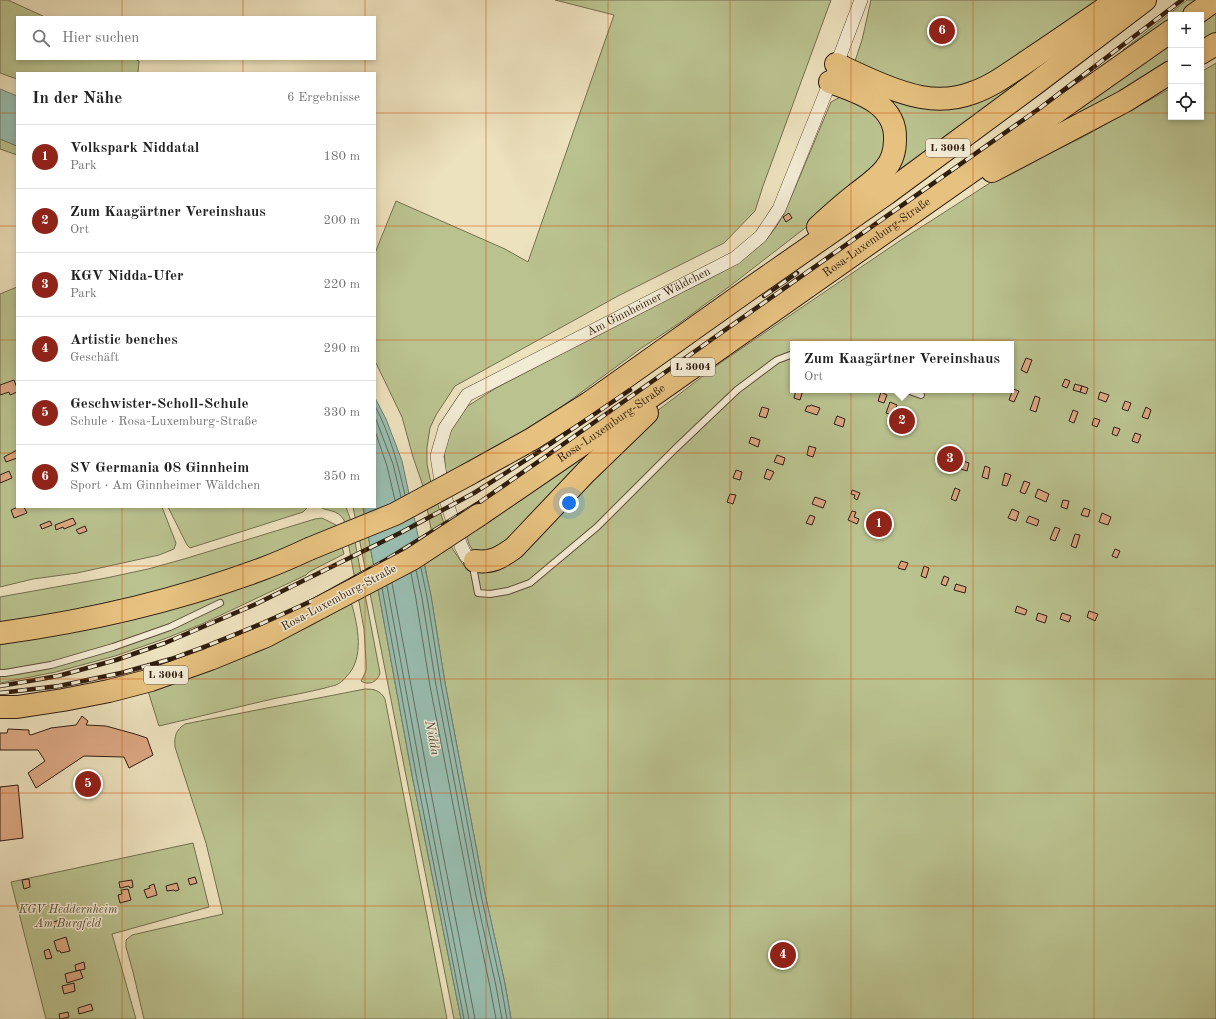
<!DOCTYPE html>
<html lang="de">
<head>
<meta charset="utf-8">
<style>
	body { margin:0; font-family:"Old Standard TT",serif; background:#f6f6f6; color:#222 }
	.controls { position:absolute; right:12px; top:12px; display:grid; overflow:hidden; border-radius:0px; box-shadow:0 2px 6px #0003 }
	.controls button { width:36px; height:36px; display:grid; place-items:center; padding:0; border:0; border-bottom:1px solid #e0e0e0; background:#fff; color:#222; font:20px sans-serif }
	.you { position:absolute; left:569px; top:503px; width:14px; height:14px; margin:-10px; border:3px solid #fff; border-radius:50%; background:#1a73e8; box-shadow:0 0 0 6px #1a73e833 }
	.badge { display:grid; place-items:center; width:26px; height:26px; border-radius:50%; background:#8f2418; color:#fff; font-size:13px; font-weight:700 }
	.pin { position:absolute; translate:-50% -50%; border:2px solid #fff; box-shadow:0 1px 4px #0006 }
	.popup { position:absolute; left:790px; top:341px; width:224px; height:52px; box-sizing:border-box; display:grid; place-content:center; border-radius:0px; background:#fff; filter:drop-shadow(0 1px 3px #0005); font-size:13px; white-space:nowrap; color:#767676 }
	.popup b { font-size:15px; color:#222 }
	.popup::after { content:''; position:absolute; left:50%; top:100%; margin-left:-8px; border:8px solid transparent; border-top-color:#fff }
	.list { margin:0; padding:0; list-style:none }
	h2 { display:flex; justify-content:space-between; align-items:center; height:52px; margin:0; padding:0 16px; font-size:17px }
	h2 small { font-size:13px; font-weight:400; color:#767676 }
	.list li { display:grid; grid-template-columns:26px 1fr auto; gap:12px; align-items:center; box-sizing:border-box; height:64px; padding:0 16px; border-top:1px solid #e0e0e0 }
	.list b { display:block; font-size:15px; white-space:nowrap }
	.list p { margin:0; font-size:13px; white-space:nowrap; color:#767676 }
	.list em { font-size:13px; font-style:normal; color:#767676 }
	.icon { flex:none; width:22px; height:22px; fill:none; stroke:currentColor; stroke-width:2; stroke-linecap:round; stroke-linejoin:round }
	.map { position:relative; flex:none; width:1216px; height:1019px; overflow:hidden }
	.search { position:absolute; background:#fff; box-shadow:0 2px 6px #0003; left:16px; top:16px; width:360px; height:44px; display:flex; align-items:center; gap:10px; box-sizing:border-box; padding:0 14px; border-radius:0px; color:#767676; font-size:15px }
	.panel { position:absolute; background:#fff; box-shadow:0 2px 6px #0003; left:16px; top:72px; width:360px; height:436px; border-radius:0px }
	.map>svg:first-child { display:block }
	.green { fill:#bac390; stroke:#74704f; fill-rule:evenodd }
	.water { fill:#99beb1; stroke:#6f7e70 }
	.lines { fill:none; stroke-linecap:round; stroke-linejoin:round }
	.shore { stroke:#646e60; stroke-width:1 }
	.building { fill:#dca884; stroke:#2f1d0e }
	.lane-casing { stroke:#5e4e3a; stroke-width:8 }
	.street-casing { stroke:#5e4e3a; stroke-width:14 }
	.highway-casing { stroke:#2f1d0e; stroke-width:24 }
	.lane { stroke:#f3ecd5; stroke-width:6 }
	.street { stroke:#f3ecd5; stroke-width:13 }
	.highway { stroke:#e6c17f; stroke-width:22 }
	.rail-casing { stroke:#2f1d0e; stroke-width:4.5 }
	.rail { stroke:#f3ecd5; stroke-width:3; stroke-dasharray:9; stroke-linecap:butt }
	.highway-bridge-casing { stroke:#2f1d0e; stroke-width:24; stroke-linecap:butt }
	.highway-bridge { stroke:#e6c17f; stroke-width:22 }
	.grid { fill:none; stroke:#d6530c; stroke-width:1; stroke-opacity:0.55 }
	.labels { text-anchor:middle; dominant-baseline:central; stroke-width:3; stroke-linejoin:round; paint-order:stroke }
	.shield { fill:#f3ecd5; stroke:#6a5b4a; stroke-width:1 }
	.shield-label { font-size:11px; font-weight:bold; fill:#2f1d0e }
	.street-label { font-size:12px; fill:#2f1d0e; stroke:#f3ecd5 }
	.park-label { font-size:12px; font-style:italic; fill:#594f35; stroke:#f3ecd5 }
	.water-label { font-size:13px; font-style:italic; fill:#4f4d3f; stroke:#f3ecd5 }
</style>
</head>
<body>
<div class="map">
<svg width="1216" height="1019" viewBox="0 0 1216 1019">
	<rect width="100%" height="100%" fill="#ede2be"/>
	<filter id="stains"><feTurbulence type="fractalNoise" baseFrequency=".005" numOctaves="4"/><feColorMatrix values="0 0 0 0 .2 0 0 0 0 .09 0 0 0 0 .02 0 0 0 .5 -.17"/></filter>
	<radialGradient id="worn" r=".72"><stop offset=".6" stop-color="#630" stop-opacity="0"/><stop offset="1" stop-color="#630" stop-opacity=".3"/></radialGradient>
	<path class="green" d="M0,0h8l37,17h-28v42h118l4,2 -1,12h-121v6l-17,-6z
		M555,0h276l-68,186 -8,25 -31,32 -106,53 -163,90 -19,29 -6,13 -3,19v17l4,19 -8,3 -10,-29 -11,-40 -27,-56v-108l21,-52 109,48 23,13 86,-247z
		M871,0h239l-123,81 -65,12 -67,-32 7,-21z
		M1132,0l-291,217 55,-59 -19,-61 60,7z
		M1187,0h15l-21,15h-10v8l-46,30 -2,-3z
		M1216,9v25l-15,10v-25z
		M1171,40v22l-138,80z
		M1216,63v956h-705l-6,-35 -20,-90 -40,-211 -14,-87 -7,-34 12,-7 -9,-47 10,-6 15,46 12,18 8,3h13l168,-155 70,-53 175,-119 95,-61 88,-43 90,-50v29h30v-45zM793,344h218v46h-218z
		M842,96l44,23 2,36 -44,43 -114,88 -49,36 -38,25 -79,58 -29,20 -89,50 -2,-24 3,-16 13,-24 36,-23 129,-68 78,-38 35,-19 28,-23 10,-13 9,-15 46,-110z
		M0,139l17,7v9l-17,-6z
		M17,287v220h145l14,36 -2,6 -15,6 -82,18 -44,6 -33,8v-293z
		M615,434l-117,121 -23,-1 -6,-10 -2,-7 19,-16z
		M168,507h140l-5,5 -113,36 -3,-3z
		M320,507h26l5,14 29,152c-2,9 -12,13 -19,8l5,-10v-10l-2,-32 -20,-109c-7,-11 -15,-8 -24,-13z
		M353,507h10l49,268 49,244h-7z
		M322,518l14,7 8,29 -35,18 -3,3 -104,49 -38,15 -49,17 -59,16 -56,11v-42l187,-56 -187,41v-29l106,-19 42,-9 36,-10 131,-40z
		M351,602c7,23 14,57 -5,75 -2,3 -6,6 -10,8 -3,1 -8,2 -11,3 -16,4 -32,7 -48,10 -40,9 -79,19 -118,28l-11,-35 115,-42 51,-25z
		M365,689c9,0 15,1 20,10l62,320h-303l-11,-47 -7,-25v-7l6,-5 91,-21 -17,-71 -31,-96c-1,-11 1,-17 10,-23z
		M193,843l16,64 -97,27 24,85h-90l-35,-137z"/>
	<path class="water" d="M0,89l17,7v50l-17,-7z
		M375,398l11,21 16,42 29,135 14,87 40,211 20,90 6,35h-50l-49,-244 -49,-268h12z"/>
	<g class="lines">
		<path class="shore" d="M375,406c15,28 23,58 30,89
			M375,417l18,47 8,33
			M375,431l12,35 8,34
			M421,568l6,29 14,87 40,211 20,90 6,34
			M416,570l6,28 14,87 40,211 20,90 6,33
			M411,573l5,26 14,87 41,211 19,90 6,32
			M392,583l35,189 48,247
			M387,586l34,187 48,246
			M382,588l34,186 48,245"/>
	</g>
	<path class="building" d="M789,213l3,5 -6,4 -3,-5z
		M1026,358l6,2 -5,13 -6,-3z
		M1065,379l5,2 -3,7 -5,-2z
		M14,380l3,8v4l-7,3 -1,-3 -9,3v-10z
		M1075,384l7,2 -2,6 -7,-2z
		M1082,386l6,2 -2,6 -6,-2z
		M1013,389l6,2 -5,11 -5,-2z
		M796,390h7l-3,10 -6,-2z
		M881,392l6,3 -3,8 -6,-2z
		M1100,392l9,3 -3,7 -8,-3z
		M1035,396l5,2 -4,14 -6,-2z
		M1125,401l6,2 -3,8 -6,-2z
		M890,402l7,3 -2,5 20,7 -6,17 -21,-8 4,-11 -6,-2z
		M811,405l9,3 -3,7 -12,-4 2,-5h3z
		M762,407l7,2 -3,9 -7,-2z
		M1146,407l5,3 -3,9 -6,-2z
		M1073,410l5,2 -4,11 -5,-2z
		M837,416l8,3 -2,8 -9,-3z
		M1094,418l6,2 -3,7 -5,-2z
		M1114,427l6,2 -3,7 -5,-2z
		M1135,433l6,2 -3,8 -6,-2z
		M751,437l9,3 -2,7 -9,-4z
		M809,446l7,2 -3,9 -6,-2z
		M17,450v8l-11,4 -2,-5z
		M777,455l8,3 -2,7 -9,-3z
		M942,456l7,2 -2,6 -7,-3z
		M963,461l6,2 -2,8 -6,-2z
		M985,466l5,2 -2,11 -6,-2z
		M767,469l7,3 -4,8 -6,-2z
		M736,470l6,2 -2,8 -7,-2z
		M9,471l3,7 -12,5v-8z
		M1005,473l6,2 -4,11 -5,-1z
		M1024,481l6,2 -5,11 -5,-2z
		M955,488l5,2 -4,11 -5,-2z
		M1038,489l11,5 -3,8 -11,-5z
		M852,490l8,3 -3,7 -3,-2 1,-3 -4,-1z
		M730,494l6,1 -3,9 -6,-2z
		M815,497l11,4 -3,7 -11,-4z
		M1063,500l6,1 -2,8 -6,-2z
		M18,507h6l3,6 -13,5 -3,-8z
		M1084,508l6,2 -2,7 -7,-2z
		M1012,509l7,3 -3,9 -8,-3z
		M852,511l4,1 -2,5 5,2 -2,5 -9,-4z
		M1102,513l9,4 -3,8 -9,-3z
		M810,515l5,2 -3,8 -6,-2z
		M1029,516l10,4 -2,6 -11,-4z
		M73,518l3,6 -12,5 -1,-2 -7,3 -1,-5z
		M50,521l2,4 -10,4 -2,-4z
		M85,526l2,5 -8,3 -3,-4z
		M1055,527l5,2 -5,12 -5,-2z
		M1075,534l5,1 -4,13 -5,-2z
		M1115,549l5,2 -3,7 -5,-2z
		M901,561l7,2 -3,7 -7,-2z
		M924,566l5,2 -3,10 -5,-2z
		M944,576l5,2 -3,8 -5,-2z
		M956,584l10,3 -1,6 -11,-3z
		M1017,606l10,4 -2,5 -10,-3z
		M1089,611l9,3 -3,7 -8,-4z
		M1038,613l9,3 -2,7 -9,-3z
		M1062,613l9,3 -2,6 -9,-3z
		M82,716l6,5 -2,4 20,1 29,8 12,4 6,17 -24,13 -5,-11 -40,-1 -48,32 -8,-15 17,-12 -7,-11h-38v-17h7l1,-4 21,1v4l2,1 20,-7 25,-3z
		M18,785l5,53 -23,3v-54z
		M195,877l2,6 -7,2 -2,-6z
		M29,879l1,8 -6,2 -2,-9z
		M132,880l1,7 -3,1 -1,-2 -9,2 -1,-6z
		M177,883l2,7 -4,1 -1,-1 -7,1 -1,-5z
		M154,884l3,11 -10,3 -3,-8 6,-2 -1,-2z
		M128,889l3,11 -11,3 -2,-8 4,-1 -1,-4z
		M64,919l1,5 -11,3 -1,-5z
		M66,937l4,14 -9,2 -1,-2h-3l-3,-10z
		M49,949l3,9 -6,1 -2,-8z
		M84,962l1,7 -9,2 -1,-6z
		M80,970l3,8 -16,5 -2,-9z
		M74,983l1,8 -11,3 -2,-8z
		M91,1004l2,6 -14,4 -1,-6z
		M68,1012l1,5 -9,2 -1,-5z"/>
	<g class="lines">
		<g class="lane-casing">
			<path id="lane" d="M907,390l14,5
				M474,565v7l4,21 12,1 18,-3 22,-8 67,-56 78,-78 62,-59 40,-30 16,-6
				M0,673h5l46,-8 62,-18 57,-20 50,-24"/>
		</g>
		<g class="street-casing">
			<g id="street">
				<path id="s1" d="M475,561l-9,-5 -5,-10 -19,-58 -5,-32 8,-28 22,-33 268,-137 26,-22 18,-27 51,-127 31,-82"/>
			</g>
		</g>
		<g class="highway-casing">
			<g id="highway">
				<path d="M1194,15l21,-15"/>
				<path d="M1201,53l15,-9"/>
				<path d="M836,64c26,12 58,28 85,33 17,3 35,2 51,-4 21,-7 39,-21 57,-33 30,-20 59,-40 88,-60"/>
				<path d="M992,171l133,-70 46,-29"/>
				<path d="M818,227c12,-11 24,-22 37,-32 10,-8 22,-16 30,-26 7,-8 10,-19 10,-29 2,-36 -36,-48 -65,-58"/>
				<path d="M469,474l63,-35 57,-36 159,-113 138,-96 150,-111 109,-83"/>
				<path id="s2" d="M479,515l133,-91 559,-393"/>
				<path d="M475,561c17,2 25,-3 39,-13l72,-76 61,-59"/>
				<path d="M0,633c89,-12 178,-33 262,-64 16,-6 32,-13 47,-20"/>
				<path d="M0,707h17l46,-7 46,-9 42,-11 59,-21 56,-23 55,-29"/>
			</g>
		</g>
		<use href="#lane" class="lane"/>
		<use href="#street" class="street"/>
		<use href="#highway" class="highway"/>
		<g class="rail-casing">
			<path id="rail" d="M764,296l33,-23
				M0,686l58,-10 58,-16 49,-17 91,-39 146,-72 72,-39 66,-42 90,-61
				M0,693l59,-7 62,-13 50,-14 38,-14 54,-22 53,-24 70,-39 91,-56 68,-47 495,-349 142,-108"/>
		</g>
		<use href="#rail" class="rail"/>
		<g class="highway-bridge-casing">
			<path id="highway-bridge" d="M309,549l86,-35 74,-40
				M321,607l91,-48 67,-44"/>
		</g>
		<use href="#highway-bridge" class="highway-bridge"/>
	</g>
	<path class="grid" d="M122,0v17M243,0v17M365,0v17M486,0v1019M608,0v1019M730,0v1019M851,0v1019M973,0v1019M1094,0v1019M122,59v14M243,59v14M365,59v14M0,113h17M375,113h796M1201,113h15M0,226h17M375,226h841M0,340h17M375,340h841M0,453h17M375,453h841M122,507v512M243,507v512M365,507v512M0,566h1216M0,679h1216M0,793h1216M0,906h1216"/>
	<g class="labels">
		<g class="shield">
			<rect x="926" y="139" width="44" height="18" rx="3"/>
			<rect x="671" y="358" width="44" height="18" rx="3"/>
			<rect x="144" y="666" width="44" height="18" rx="3"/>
		</g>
		<g class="shield-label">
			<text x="948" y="148">L 3004</text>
			<text x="693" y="367">L 3004</text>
			<text x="166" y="675">L 3004</text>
		</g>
		<g class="street-label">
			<text stroke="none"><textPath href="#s2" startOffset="485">Rosa-Luxemburg-Straße</textPath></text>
			<text stroke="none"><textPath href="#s1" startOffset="388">Am Ginnheimer Wäldchen</textPath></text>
			<text stroke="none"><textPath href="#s2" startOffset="161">Rosa-Luxemburg-Straße</textPath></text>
			<text transform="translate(339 598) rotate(-28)">Rosa-Luxemburg-Straße</text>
		</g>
		<g class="park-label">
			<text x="68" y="910">KGV Heddernheim<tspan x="68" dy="14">Am Burgfeld</tspan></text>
		</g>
		<g class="water-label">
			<text transform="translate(432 738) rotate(79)">Nidda</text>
		</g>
	</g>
	<rect width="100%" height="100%" filter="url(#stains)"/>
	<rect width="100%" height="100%" fill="url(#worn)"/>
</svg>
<div class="controls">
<button>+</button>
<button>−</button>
<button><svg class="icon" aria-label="locate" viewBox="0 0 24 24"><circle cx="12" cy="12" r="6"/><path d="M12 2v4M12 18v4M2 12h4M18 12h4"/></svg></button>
</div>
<div class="you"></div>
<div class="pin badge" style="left:879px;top:524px">1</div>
<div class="pin badge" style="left:902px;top:421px">2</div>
<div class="popup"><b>Zum Kaagärtner Vereinshaus</b>Ort</div>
<div class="pin badge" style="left:950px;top:459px">3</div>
<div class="pin badge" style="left:783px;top:955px">4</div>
<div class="pin badge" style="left:88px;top:784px">5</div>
<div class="pin badge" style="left:942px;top:31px">6</div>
<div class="search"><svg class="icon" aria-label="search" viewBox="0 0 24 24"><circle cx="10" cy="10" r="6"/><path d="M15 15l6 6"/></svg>Hier suchen</div>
<section class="panel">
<h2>In der Nähe<small>6 Ergebnisse</small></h2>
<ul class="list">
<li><span class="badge">1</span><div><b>Volkspark Niddatal</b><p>Park</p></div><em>180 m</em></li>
<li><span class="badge">2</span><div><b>Zum Kaagärtner Vereinshaus</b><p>Ort</p></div><em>200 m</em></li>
<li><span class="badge">3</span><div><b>KGV Nidda-Ufer</b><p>Park</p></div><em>220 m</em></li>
<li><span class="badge">4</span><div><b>Artistic benches</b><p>Geschäft</p></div><em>290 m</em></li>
<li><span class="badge">5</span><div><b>Geschwister-Scholl-Schule</b><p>Schule · Rosa-Luxemburg-Straße</p></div><em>330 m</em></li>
<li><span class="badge">6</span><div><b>SV Germania 08 Ginnheim</b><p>Sport · Am Ginnheimer Wäldchen</p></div><em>350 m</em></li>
</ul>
</section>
</div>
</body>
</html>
